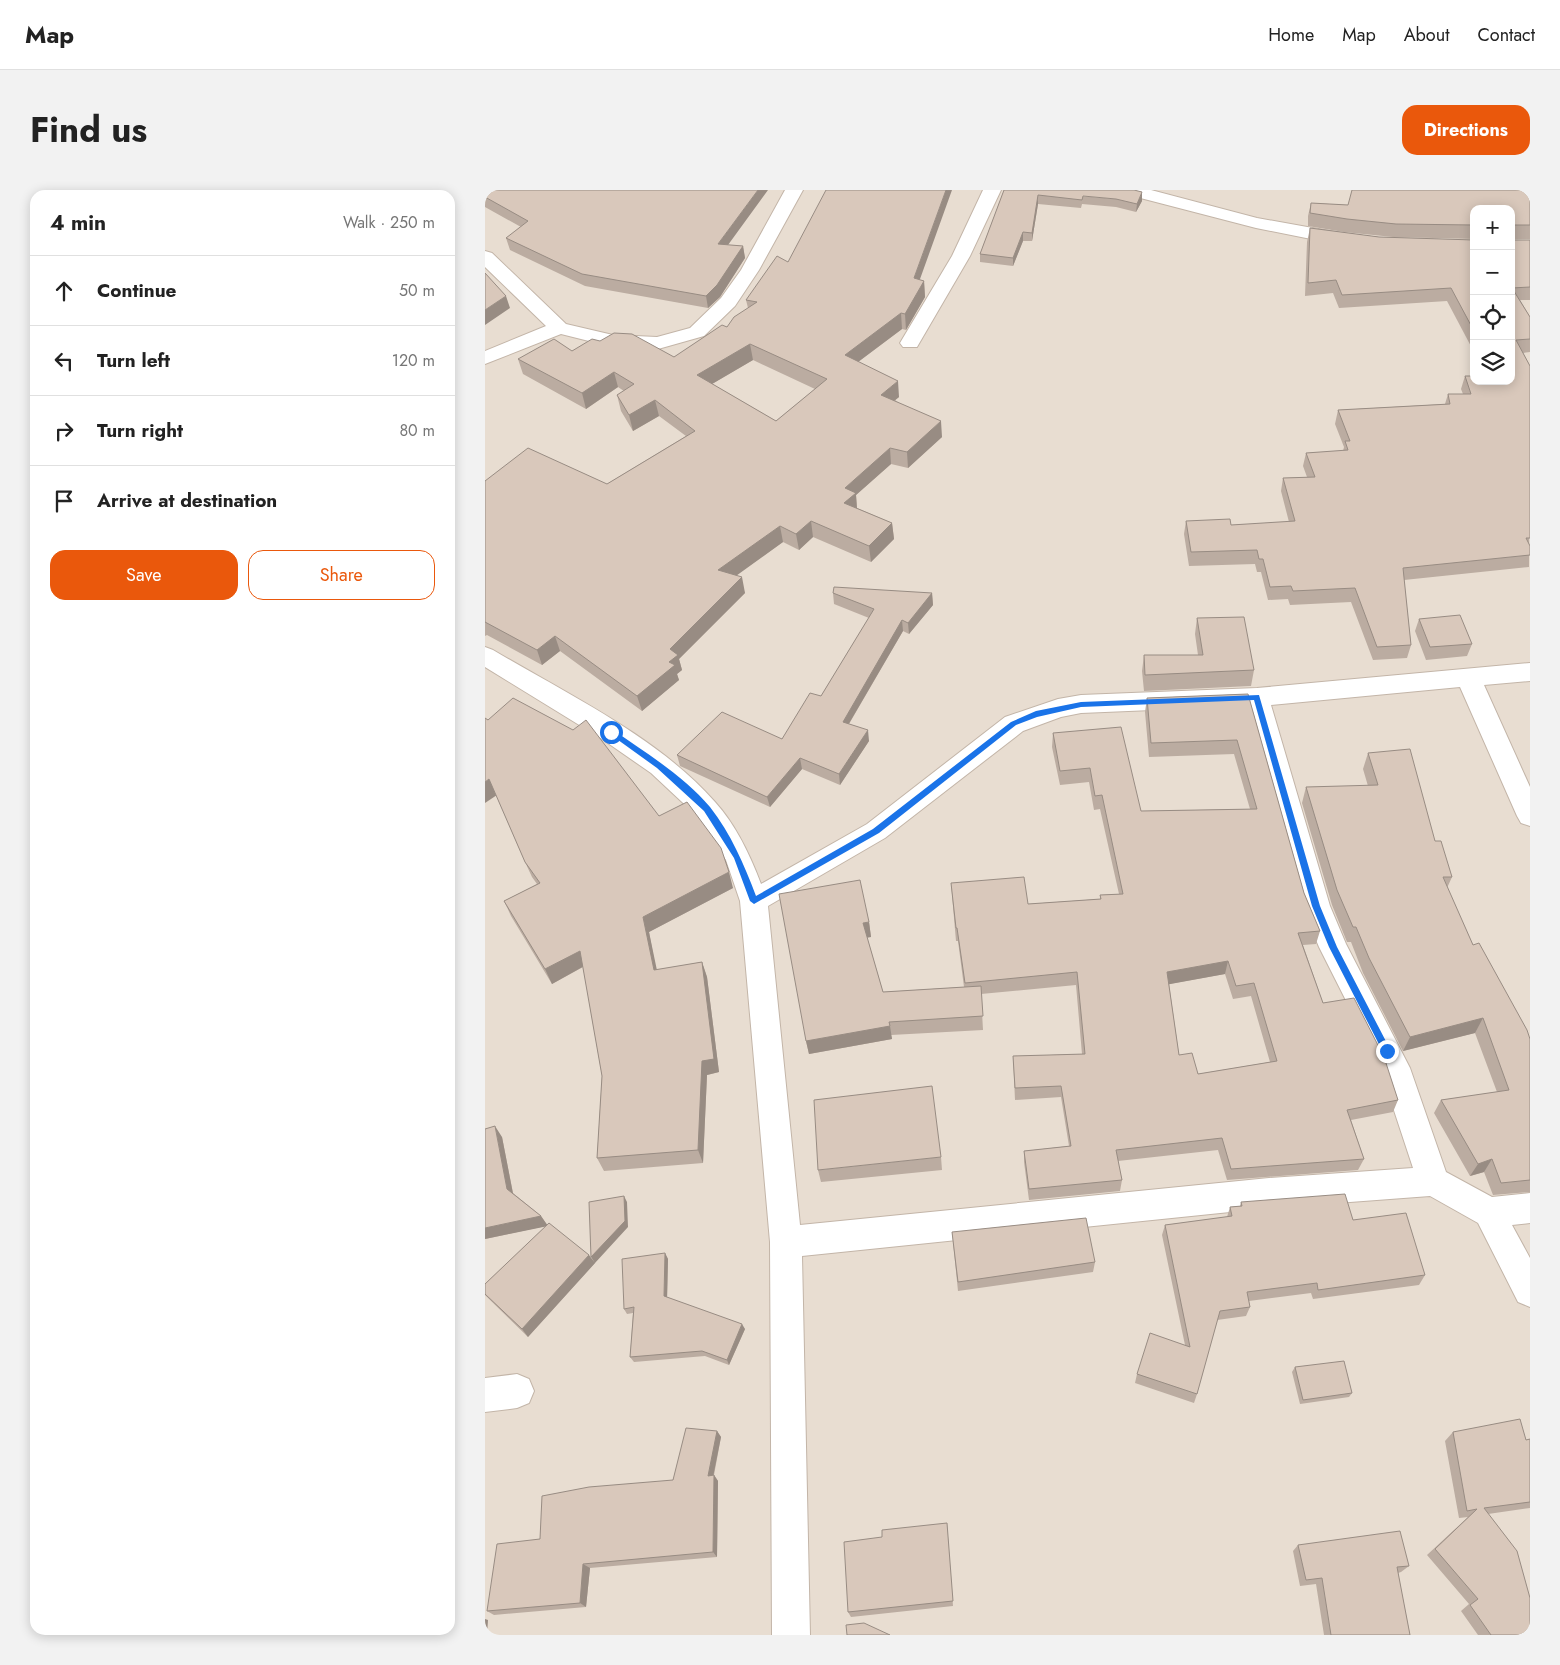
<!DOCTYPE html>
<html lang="en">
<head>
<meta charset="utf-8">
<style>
	body { margin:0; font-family:Jost,sans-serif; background:#f2f2f2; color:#222 }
	.controls { position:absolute; right:15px; top:15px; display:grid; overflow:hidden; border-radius:10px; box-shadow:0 2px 12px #0003 }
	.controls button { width:45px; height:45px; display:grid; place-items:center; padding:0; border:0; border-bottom:1px solid #e0e0e0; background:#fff; color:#222; font:25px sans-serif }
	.stop { position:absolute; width:15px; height:15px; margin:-11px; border:4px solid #1a73e8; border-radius:50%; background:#fff }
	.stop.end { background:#1a73e8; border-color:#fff; box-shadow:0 1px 5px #0008 }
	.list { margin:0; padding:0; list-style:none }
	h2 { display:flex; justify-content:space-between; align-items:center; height:65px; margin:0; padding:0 20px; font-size:21px }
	h2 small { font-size:16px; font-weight:400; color:#767676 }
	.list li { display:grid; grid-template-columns:32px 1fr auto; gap:15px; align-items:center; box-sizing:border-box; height:70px; padding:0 20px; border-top:1px solid #e0e0e0 }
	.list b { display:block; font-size:19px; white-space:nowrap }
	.list em { font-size:16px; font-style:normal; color:#767676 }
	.actions { display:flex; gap:10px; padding:15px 20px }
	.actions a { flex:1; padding:11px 0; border:1px solid #ea580c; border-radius:15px; text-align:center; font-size:18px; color:#ea580c }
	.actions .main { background:#ea580c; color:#fff }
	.icon { flex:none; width:28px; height:28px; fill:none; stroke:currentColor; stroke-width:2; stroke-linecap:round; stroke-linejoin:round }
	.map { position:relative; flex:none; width:1045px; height:1445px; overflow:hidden; border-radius:15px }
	header { display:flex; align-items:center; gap:30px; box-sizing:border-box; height:70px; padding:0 25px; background:#fff; border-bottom:1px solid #e0e0e0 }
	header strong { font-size:24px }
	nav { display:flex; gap:28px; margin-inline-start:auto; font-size:18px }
	.intro { display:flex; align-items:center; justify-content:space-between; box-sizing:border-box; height:120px; padding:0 30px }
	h1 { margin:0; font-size:35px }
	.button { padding:12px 22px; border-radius:15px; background:#ea580c; color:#fff; font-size:18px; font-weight:700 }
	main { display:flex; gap:30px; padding:0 30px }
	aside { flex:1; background:#fff; border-radius:15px; box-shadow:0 2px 12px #0003 }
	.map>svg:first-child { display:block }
	.residential { fill:#e8ddd1; fill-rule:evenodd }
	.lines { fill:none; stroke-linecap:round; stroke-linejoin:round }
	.minor-casing { stroke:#c3b5a8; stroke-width:2 }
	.minor { fill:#fff; fill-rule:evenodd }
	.wall { fill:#bbaca1; fill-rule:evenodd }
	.shaded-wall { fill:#988c83 }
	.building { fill:#d9c8bb; stroke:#988c83; fill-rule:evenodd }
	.route { fill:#1a73e8 }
</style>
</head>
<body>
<header>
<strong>Map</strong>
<nav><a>Home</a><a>Map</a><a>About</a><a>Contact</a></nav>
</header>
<div class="intro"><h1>Find us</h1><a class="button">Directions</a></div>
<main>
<aside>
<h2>4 min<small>Walk · 250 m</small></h2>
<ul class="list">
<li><svg class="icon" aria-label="ahead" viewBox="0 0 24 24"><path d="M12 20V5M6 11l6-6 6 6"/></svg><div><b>Continue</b></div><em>50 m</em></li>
<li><svg class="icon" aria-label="left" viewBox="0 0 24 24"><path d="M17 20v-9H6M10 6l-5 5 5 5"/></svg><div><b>Turn left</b></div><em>120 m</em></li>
<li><svg class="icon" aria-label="right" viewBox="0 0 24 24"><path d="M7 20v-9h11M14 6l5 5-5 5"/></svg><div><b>Turn right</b></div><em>80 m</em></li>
<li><svg class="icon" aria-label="arrive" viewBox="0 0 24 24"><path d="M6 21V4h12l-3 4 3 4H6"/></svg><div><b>Arrive at destination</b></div></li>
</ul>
<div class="actions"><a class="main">Save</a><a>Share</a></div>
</aside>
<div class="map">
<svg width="1045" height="1445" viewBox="0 0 1045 1445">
	<rect width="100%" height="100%" fill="#f4ece4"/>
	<path class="residential" d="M0,0h1045v1445h-1045zM989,19h37v172h-37z"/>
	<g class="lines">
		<g class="minor-casing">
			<path id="minor" d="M300,0h18l-44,80 -24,36 -31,30 -46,13 -45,-2 -52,-13 -76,30v-13l61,-25 -61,-59v-16l7,2 74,71 47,11 44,2 33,-9 31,-30 20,-28z
				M498,0h18l-31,66 -53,91h-14l-3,-4 52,-87z
				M637,0h29l106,28 89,16 6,2 3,4 -3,4 -6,2 -90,-18 -131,-34z
				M0,457l8,3c74,44 165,87 222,152 21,23 35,53 46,82l106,-60 138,-107 53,-18 23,-4 176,-7 273,-25v18l-46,4 46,102v39l-9,-3 -4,-7 -57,-129 -189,18 59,201 16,38 64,124 36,104 46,25 38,-4v30l-18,2 18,33v49l-12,-5 -40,-79 -48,-27 -161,12 -467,48 8,379h-38l-2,-393 -30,-341 -14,-41 -29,-44 -46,-43 -49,-34 -117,-72zM762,516l55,200 17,41 61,121 33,100 -144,10 -469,47 -32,-319 117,-68 138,-107 38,-14 20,-4z
				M32,1184l12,5 5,12 -5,12 -12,5 -32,4v-34z"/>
		</g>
		<use href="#minor" class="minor"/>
	</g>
	<path class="wall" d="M0,0l243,55 15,1 2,12 -25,39 -12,11 -123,-22 -75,-36 -4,-12 15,-11 -36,-20z
		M519,0l138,11 -6,11 -20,-5 -34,-3 -1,4 -43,-4 -6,37h-9l-10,25 -33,-4v-8z
		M1045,0v49h-16v1h16v60h-10l10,17v35l-7,1 7,13 -1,201 -125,13 7,65 -4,13 -34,2 -22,-58 -61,3 -2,-6 -20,1 -7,-28h-4l-2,-8 -66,2 -5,-32 2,-13 45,4 58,-3 -8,-31 2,-13 24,-1 -4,-11 3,-13 37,-2 1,-4 -9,-23 3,-14 107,-6 3,-10h15l-2,-5 4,-13 46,5v-172h-37v30l-81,-2 -49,-5 -36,-6v-10l3,-13 37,2z
		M825,38l69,9 95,3v112l-27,-51 -108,7 -6,-15 -28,3 2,-54z
		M303,72l132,18 4,1 1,16 -19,33 -4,-1 -44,33 41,35 -4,3 47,37 -34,31 -17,-4 -35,31 1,13 35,15 2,16 -23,23 -58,-25 -14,13 -16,-8 -47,33 9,18 -66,66 3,11 -5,4 2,6 -37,31 -82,-60 -18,14 -55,-30 -2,1v-155l122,3 79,-48 -27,-20 -26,15 -12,-20 -4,-16 7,-4 -6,-4 -32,22 -63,-35 -5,-15 54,-8 28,-10 74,16 53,-30 21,-19 -2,-8zM268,170l62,29 -39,32 -64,-37z
		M348,403h99l1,12 -24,29 -6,-3 -54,93 20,17 -29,44 -38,-16 -32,38 -90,-41 -3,-11 105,-16 39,-43 48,-78 -35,-14z
		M712,428l57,52 -3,16 -107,5 -2,-20 2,-16h54l-3,-21z
		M934,429l53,25 -5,12 -41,4 -11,-29z
		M763,504l56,199 16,38 -4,13 -13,1 20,58 75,97 -5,12 -42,8 13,39 -6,11 -131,10 -9,-30 -100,11 4,19 -2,11 -91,9 -5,-38v-11l45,-5 -8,-49 -46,3 -2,-44 69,-2 -6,-69 -95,9 2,36 -92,5 1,4 -83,15 -3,-13 63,-119 2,15h-4l16,55 81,-5 -6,-46h-2l-5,-58 77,21 72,-5v-4l19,-1 -19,-85 -6,1 -5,-28 -29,3 -8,-38 1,-14 88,78 109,-2 -16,-55 -85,3 -4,-45 2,-14zM740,784l8,25 18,-3 19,66 -72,12 -19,-19 -10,-71z
		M0,528l174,98 74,72 -84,44 7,38 46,-8 5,15 12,95 -12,3 -4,88 -99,8 -7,-13 5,-82 -19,-109 -31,17 -41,-68 -7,-15 33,-17 -5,-7 -7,-15 -29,-67z
		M883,563l67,88 17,36 -5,11 26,57 57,94v153l-37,3 -9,-23 -14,4 -36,-63 7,-13 56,-8 -22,-59 -72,18 -40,-78 -12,-31h-4l-15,-37 -30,-102 4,-16 62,-1 -5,-17z
		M17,947l11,56 28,23 6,9 48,38 -67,74 -43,-42v-11l61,-58 -61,13z
		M456,967l1,13 -121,12 -3,-12z
		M756,1012l112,18 72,55 -6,10 -106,14 -2,-6 -62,8 1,6 -4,9 -29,4 -20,74 -3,9 -59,-20 2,-9 48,-29 -23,-110 3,-10 62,-8 3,-10 10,-1z
		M467,1042l143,30 -2,10 -135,19z
		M180,1063l3,6 -1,38 78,32 -16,36 -24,-9 -71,6 -4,-5 3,-44 -6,1 -3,-5z
		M810,1177l57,26 -3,4 -49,7 -8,-32z
		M232,1241l4,6 -7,38 4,6 -1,76 -127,11 -4,39 -92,8 -7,-4 53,-72 133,-59z
		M968,1242l73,8 4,-1v69l-42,6 42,121h-52l-17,-24 8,-7 -42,-49 41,-38 -9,1 -14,-77z
		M462,1333l6,83 -102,11 -3,-5 34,-75z
		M813,1355l111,21 -8,6 -3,1 12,62h-86l-8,-51 -16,2 -7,-35z"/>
	<path class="shaded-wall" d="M273,0h10l-48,66 -2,-12z
		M461,0h6l-37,103 -1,-15z
		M657,2v9l-6,11 1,-8z
		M553,5v9l-6,37v-8z
		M538,42v9l-10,25v-8z
		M258,56l2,12 -25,39 -12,11 -2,-12z
		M439,91l1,16 -19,33 -1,-16z
		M21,106l4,12 -25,17v-15z
		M416,123l1,16 -56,42 -1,-16z
		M265,154l3,16 -53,31 -3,-16z
		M129,182l4,15 -32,22 -4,-16z
		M413,191l1,16 -17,14 -1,-16z
		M170,210l4,16 -26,15 -4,-16z
		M456,231l1,16 -34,31 -1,-16z
		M405,258l1,16 -35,31 1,14 -13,-6 1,-15z
		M326,331l2,16 -14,13 -3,-16z
		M407,333l2,16 -23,23 -2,-16z
		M295,336l3,16 -61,44 -4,-16z
		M257,387l3,16 -66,66 3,11 -5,4 2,6 -37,31 -5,-15 32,-34 1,-13z
		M447,403l1,12 -24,29 -1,-11z
		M417,430l1,11 -59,101 -1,-10z
		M70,446l5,15 -18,14 -5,-15z
		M383,540l1,11 -29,44 -1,-11z
		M315,568l2,11 -32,38 -3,-10z
		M4,589l8,16 -12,8v-21z
		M244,682l4,16 -84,44 11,53 -6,-15 -11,-53z
		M384,732l2,15 -5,1 -3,-15z
		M95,761l6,14 -34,19 -7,-15z
		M743,771l-3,13 -60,11 2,-13z
		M217,772l5,15 12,95 -12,3 -4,88 -5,-13z
		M998,828l-8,15 -72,18 7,-14z
		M405,836l2,13 -83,15 -3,-13z
		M10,936l7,11 12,62 -7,-10z
		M1007,969l-8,13 -14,4 8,-12z
		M139,1006l3,6 1,25 -33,36 -4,-6z
		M56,1026l7,10 -63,13v-11z
		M180,1063l3,6 -1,42 -3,-5z
		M104,1065l6,8 -67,74 -6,-8z
		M257,1134l3,5 -16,36 -2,-5z
		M232,1241l4,6 -9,45 -4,-6z
		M229,1285l4,6 -1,76 -4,-5z
		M98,1374l7,4 -4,39 -6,-4z
		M0,1429l3,1 -1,15h-2z"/>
	<path class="building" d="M0,0h273l-40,54 25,2 -26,39 -11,11 -124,-22 -76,-36 22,-17 -43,-24z
		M341,0h120l-32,88 10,3 -19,33 -4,-1 -56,42 53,26 -17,14 60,26 -34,31 -17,-4 -45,40 11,5 -12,10 48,20 -23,23 -58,-25 -15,13 -16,-8 -62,44 24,7 -72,72 8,6 -9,7 6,3 -38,31 -82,-60 -18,14 -52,-28v-141l43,-33 79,36 88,-53 -40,-31 -26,15 -12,-20 17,-11 -20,-12 -32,21 -64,-34 36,-20 18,12 20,-12 8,2 14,-8 18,1 42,23 48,-32 5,2 7,-10 23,-15 -11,-2 31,-44 11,6zM265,154l77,35 -51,42 -79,-46z
		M519,0h130l8,2 -5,12 -21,-5 -33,-3 -1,4 -44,-5 -6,38 -9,-1 -10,26 -33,-4z
		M867,0h178v35h-16v15h16v47l-18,1 18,29v22l-14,1 14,26v172h-4l4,8v9l-127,13 8,77 -34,2 -22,-59 -62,3 -2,-5 -21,1 -7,-28h-4l-2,-9 -66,2 -5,-31 44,-2 1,6 64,-4 -12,-43 32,-1 -9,-24 42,-3 -3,-9h5l-12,-31 112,-6 -2,-10h23l-6,-18h9v5h37v-172h-37v16l-78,-1 -49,-5 -37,-6 1,-10 37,2z
		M825,38l69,9 95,3v91l-23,-43 -109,7 -6,-15 -28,3z
		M0,83l21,23 -21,14z
		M349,397l98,6 -24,30 -6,-3 -59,102 25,8 -29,44 -39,-16 -33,39 -90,-42 45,-43 60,27 28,-46 11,3 53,-87 -41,-16z
		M975,425l12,29 -42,3 -11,-28z
		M759,427l10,53 -109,5 -1,-20h59l-6,-37z
		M763,504l56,199 16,38 -22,2 25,70 31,-5 30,59 14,43 -51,10 17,49 -133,10 -9,-31 -106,12 6,30 -93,9 -5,-38 47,-5 -10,-60 -46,2 -2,-32 72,-2 -8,-82 -112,11 -8,-55h-1l-5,-45 73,-6 4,27 73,-5 -1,-4 23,-1 -21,-99 -7,1 -5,-28 -30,3 -7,-38 68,-6 20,84 116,-2 -20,-69 -86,3 -4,-45zM743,771l8,25 18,-3 23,78 -79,13 -6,-21 -13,2 -12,-83z
		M28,508l60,32 13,-10 73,96 28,-14 34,46 8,24 -86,45 11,53 48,-8 12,97 -12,2 -4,89 -101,8 5,-82 -22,-125 -35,18 -41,-68 36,-18 -15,-21 -36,-83 -4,3v-64l3,2z
		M925,559l25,92h6l11,36h-9l30,68 6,-2 48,87 3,9v141l-29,3 -9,-24 -14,5 -37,-64 68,-10 -26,-72 -73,19 -41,-79 -13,-31h-3l-16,-37 -31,-103 72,-2 -10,-32z
		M375,690l9,42 -6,1 20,69 98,-6 2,30 -94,6 1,4 -84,15 -27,-147z
		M447,896l9,71 -123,13 -4,-70z
		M10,936l12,63 34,27 -56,12v-99z
		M860,1004l8,26 53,-7 19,62 -107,15 -1,-7 -70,9 3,15 -30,4 -23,83 -60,-20 13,-41 40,14 -25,-122 67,-9 -2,-9 12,-1 -1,-4z
		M139,1006l1,25 -34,36 -2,-55z
		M601,1028l9,44 -137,20 -6,-50z
		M64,1033l40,32 -67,74 -37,-35v-10z
		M180,1063l-1,43 78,28 -15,36 -25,-9 -72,6 4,-50 -10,2 -2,-50z
		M859,1171l8,32 -49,7 -8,-33z
		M1035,1229l6,21 4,-1v63l-46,6 33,43 13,47v37h-39l-21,-30 8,-6 -43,-50 42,-40 -10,2 -14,-79z
		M201,1238l31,3 -9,45 6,-1 -1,77 -130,12 -3,39 -93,8 10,-67 43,-5 2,-43 47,-9 84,-7z
		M462,1333l6,78 -105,11 -4,-70 38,-5v-7z
		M915,1341l9,35 -12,1 13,68h-79l-9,-57 -16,2 -8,-35z
		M379,1433l26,12h-43l-1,-10z"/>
	<path class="route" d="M774,505l61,211 17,41 54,104 -4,4 -3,-1 -55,-107 -17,-41 -58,-206 -173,7 -44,10 -21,8 -137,108 -125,71 -4,-3 -16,-43 -30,-47 -47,-43 -50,-36 6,-2c32,22 72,47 97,77 21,27 34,57 46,89l117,-67 138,-107 25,-11 45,-9z"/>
</svg>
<div class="controls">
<button>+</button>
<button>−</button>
<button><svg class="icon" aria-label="locate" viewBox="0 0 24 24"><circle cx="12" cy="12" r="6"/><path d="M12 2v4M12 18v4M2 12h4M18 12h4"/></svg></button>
<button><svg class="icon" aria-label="layers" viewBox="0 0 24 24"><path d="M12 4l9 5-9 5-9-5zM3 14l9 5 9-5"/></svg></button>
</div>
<div class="stop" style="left:126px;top:542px"></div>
<div class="stop end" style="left:902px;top:861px"></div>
</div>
</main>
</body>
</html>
